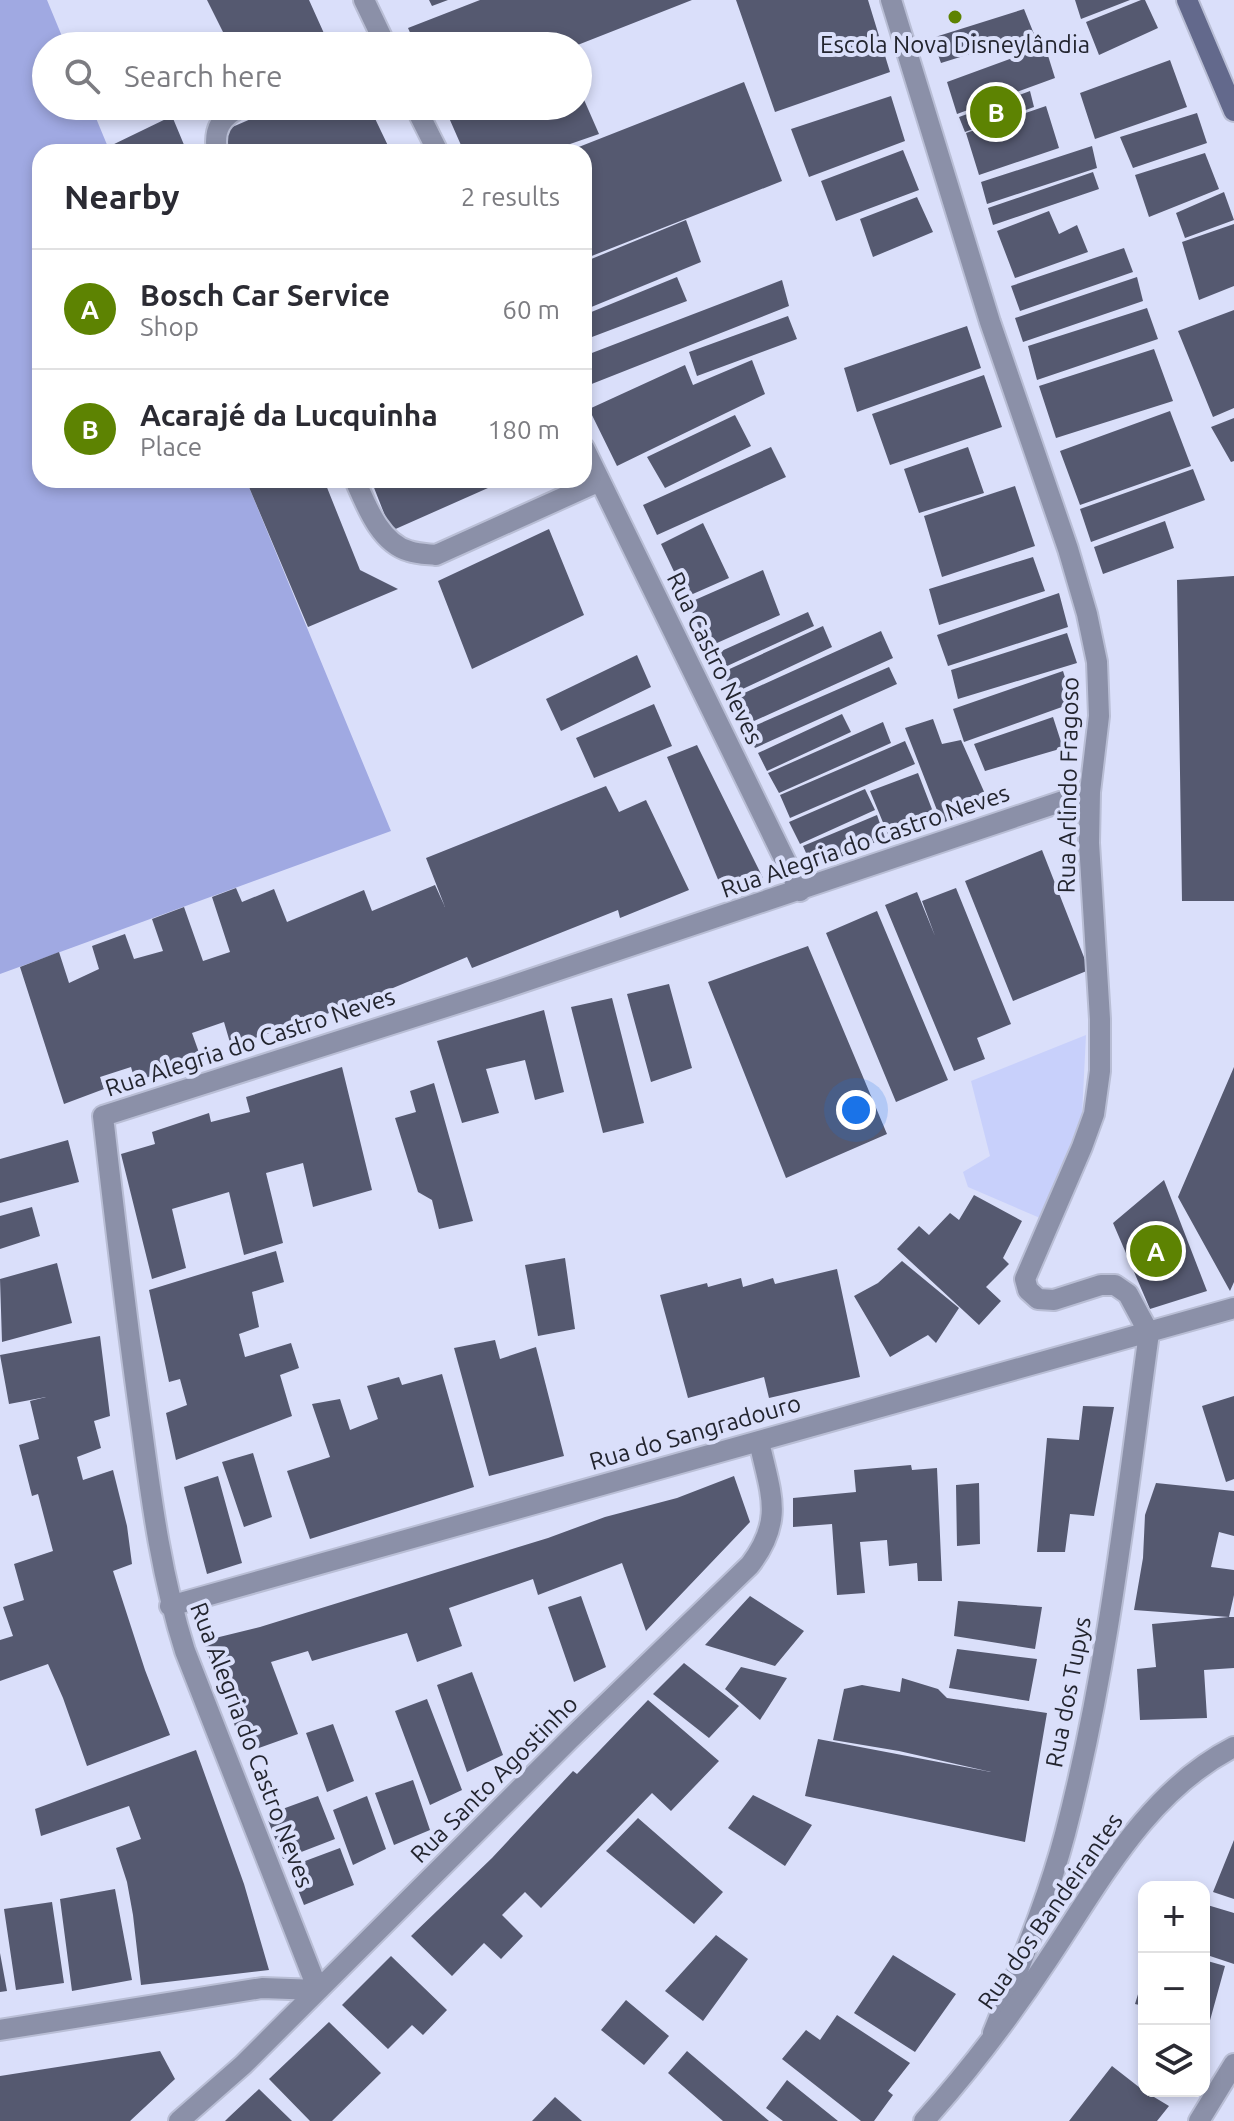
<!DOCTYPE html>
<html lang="en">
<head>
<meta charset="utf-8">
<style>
	body { margin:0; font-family:Ubuntu,sans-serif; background:#f7f7f7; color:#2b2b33 }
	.controls { position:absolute; right:24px; bottom:24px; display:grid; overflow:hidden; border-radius:16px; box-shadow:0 4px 12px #0003 }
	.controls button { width:72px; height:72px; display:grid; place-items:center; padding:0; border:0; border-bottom:2px solid #e1e1e2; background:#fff; color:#2b2b33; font:40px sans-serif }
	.you { position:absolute; left:856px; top:1110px; width:28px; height:28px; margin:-20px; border:6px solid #fff; border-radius:50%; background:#1a73e8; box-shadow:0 0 0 12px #1a73e833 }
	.badge { display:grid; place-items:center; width:52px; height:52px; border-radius:50%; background:#5d8302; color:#fff; font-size:26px; font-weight:700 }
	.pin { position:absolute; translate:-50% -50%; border:4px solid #fff; box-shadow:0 2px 8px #0006 }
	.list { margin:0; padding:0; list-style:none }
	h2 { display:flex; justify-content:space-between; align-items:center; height:104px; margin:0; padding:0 32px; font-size:34px }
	h2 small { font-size:26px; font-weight:400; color:#7c7c81 }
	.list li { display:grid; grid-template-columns:52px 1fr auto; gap:24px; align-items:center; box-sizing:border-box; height:120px; padding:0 32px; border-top:2px solid #e1e1e2 }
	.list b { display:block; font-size:30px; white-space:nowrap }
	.list p { margin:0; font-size:26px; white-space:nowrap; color:#7c7c81 }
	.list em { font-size:26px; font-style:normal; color:#7c7c81 }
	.icon { flex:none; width:44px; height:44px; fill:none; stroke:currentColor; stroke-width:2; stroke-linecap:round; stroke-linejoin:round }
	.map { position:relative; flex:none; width:1234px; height:2121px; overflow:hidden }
	.search { position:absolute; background:#fff; box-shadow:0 4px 12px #0003; left:32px; top:32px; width:560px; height:88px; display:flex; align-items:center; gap:20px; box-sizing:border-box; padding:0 28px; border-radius:44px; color:#7c7c81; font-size:30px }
	.panel { position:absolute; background:#fff; box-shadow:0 4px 12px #0003; left:32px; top:144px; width:560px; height:344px; border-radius:24px }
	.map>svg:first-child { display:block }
	.green { fill:#c8d0fb }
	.forest { fill:#a0a9e2 }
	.building { fill:#555970 }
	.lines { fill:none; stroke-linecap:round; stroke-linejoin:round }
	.minor-casing { stroke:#b9bed5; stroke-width:24 }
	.tertiary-casing { stroke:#b9bed5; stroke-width:24 }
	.secondary-casing { stroke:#b9bed5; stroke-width:24 }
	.minor { stroke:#8b90a8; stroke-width:20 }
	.tertiary { stroke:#8b90a8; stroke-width:20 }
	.secondary { stroke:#63698c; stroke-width:20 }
	.poi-dot { fill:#5d8302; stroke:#dadffa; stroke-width:3 }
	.labels { text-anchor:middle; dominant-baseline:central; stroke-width:8; stroke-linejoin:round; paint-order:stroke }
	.poi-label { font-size:24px; fill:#23252f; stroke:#dadffa }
	.street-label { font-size:24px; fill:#23252f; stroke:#dadffa }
</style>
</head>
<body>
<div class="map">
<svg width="1234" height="2121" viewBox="0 0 1234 2121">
	<rect width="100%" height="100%" fill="#dadffa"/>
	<path class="green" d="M1086,1035l-4,80 -42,103 -72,-31 -5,-15 27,-16 -19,-75z"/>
	<path class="forest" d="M0,0h47l19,46h-20v60h45l19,46h-70v328h206l145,351 -391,143z"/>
	<path class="building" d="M207,0h102l18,40 -12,6h-85z
		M429,0h19l-16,6z
		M480,0h212l-117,46h-159l-8,-18z
		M736,0h132l22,72 -115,40z
		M1075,0h55l-49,19z
		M1141,0h4l13,28 -59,27 -13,-33z
		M1024,9l10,25 -93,29 -9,-25z
		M1045,46l10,32 -98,36 -10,-32z
		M1170,60l17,47 -92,32 -15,-46z
		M744,82l38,99 -198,78v-107h-18z
		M578,86l21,48 -52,18h-83l-18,-41 12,-5h120z
		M1030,91l4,16 -69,25 -6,-15z
		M891,96l14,45 -96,36 -18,-48z
		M281,106h88l22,46h-161l-5,-14 5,-10z
		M1046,106l13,42 -80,27 -13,-42z
		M1197,113l10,30 -74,25 -13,-31z
		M172,116l15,36h-77l-2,-5z
		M1092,146l5,22 -110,36 -6,-22z
		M903,150l16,40 -83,31 -15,-40z
		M1205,153l14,36 -70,28 -14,-42z
		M1093,172l6,17 -106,36 -5,-17z
		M1224,192l10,28 -49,18 -9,-25z
		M917,197l16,35 -60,25 -13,-38z
		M1049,211l10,23 18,-9 11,27 -73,26 -18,-47z
		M686,220l15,42 -117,48v-48z
		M1234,224v62l-35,14 -17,-58z
		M1124,248l9,24 -113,39 -9,-25z
		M677,277l10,24 -103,39v-25z
		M1137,277l6,24 -120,41 -8,-24z
		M782,280l7,26 -205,81v-31z
		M1147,308l11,31 -121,41 -9,-34z
		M1234,310v98l-21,9 -35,-86z
		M788,316l9,23 -100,37 -8,-24z
		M967,326l14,42 -124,44 -13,-44z
		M1154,349l19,52 -117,37 -17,-52z
		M752,360l13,34 -148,72 -28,-57 96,-44 8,20z
		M984,375l18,52 -112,38 -18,-51z
		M1170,411l21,55 -111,39 -20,-54z
		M735,415l16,31 -86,42 -18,-31z
		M1234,418v43l-3,1 -20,-35z
		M771,447l15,30 -129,58 -14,-30z
		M968,447l16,46 -65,20 -15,-44z
		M1193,469l12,31 -114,42 -11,-33z
		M246,480h78l36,90 38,19 -90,38z
		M371,480h135l-115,51z
		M1015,486l20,60 -93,31 -18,-61z
		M1165,521l9,27 -71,26 -9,-27z
		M703,523l26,55 -43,19 -25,-53z
		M549,529l35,86 -112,54 -34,-88z
		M1033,557l12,34 -106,34 -10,-36z
		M763,570l17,45 -72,32 -20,-44z
		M1234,576v325h-52l-5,-321z
		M1059,593l9,34 -120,39 -11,-31z
		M808,612l6,14 -89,41 -8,-14z
		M823,626l9,21 -100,47 -9,-22z
		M881,631l12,27 -150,68 -12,-27z
		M1067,633l10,30 -119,36 -7,-29z
		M637,655l14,32 -90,44 -15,-32z
		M889,667l8,17 -142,64 -10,-18z
		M1063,671l10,32 -109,39 -11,-33z
		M654,704l18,42 -78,32 -18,-40z
		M842,714l9,18 -84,39 -9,-18z
		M1053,717l10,31 -78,23 -11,-27z
		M933,719l9,25 19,-4 29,65 -48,18 -37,-95z
		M883,722l8,21 -112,50 -11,-20z
		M905,741l10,23 -125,54 -10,-23z
		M697,745l66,133 -41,11 -55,-132z
		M918,773l17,44 -46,20 -19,-46z
		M606,786l13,26 27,-12 43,90 -69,28 -2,-8 -146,58 -5,-11 -117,49 -119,40 -7,-24 -32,11 10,28 -67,20 -4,-14 -31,10 4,12 -40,15 -44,-137 39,-15 10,31 30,-14 -7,-23 33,-12 9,25 29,-8 -11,-32 32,-12 19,54 27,-9 -18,-55 24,-9 6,14 32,-13 13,33 77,-32 8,21 63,-26 10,22 -19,-49z
		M865,789l10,21 -75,34 -11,-22z
		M877,815l8,23 -72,31 -10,-23z
		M1042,850l47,120 -76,31 -48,-120z
		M956,888l55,136 -34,14 8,21 -31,12 -69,-166 32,-13 18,44 -13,-35z
		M877,911l71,169 -52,22 -70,-169z
		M808,946l79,188 -101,44 -78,-196z
		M669,984l23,84 -41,14 -24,-88z
		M612,998l32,125 -41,10 -32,-126z
		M544,1010l20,82 -29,8 -10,-40 -39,9 13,44 -37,10 -25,-82z
		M342,1067l30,123 -59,17 -10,-44 -37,10 17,70 -39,12 -15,-63 -57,17 14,59 -34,11 -31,-125 34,-10 -3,-12 57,-19 2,9 39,-10 -4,-15z
		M1234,1067v215l-4,9 -52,-94z
		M434,1083l39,138 -34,8 -7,-29 -14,-8 -23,-74 21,-6 -6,-21z
		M68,1140l11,42 -79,21v-44z
		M1164,1180l43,111 -57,18 -37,-86z
		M974,1195l48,26 -19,37 6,6 -23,23 15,14 -22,24 -82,-76 22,-23 10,9 21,-22 9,7z
		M32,1207l8,29 -40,13v-33z
		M276,1251l8,31 -32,10 7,35 -20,7 6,23 46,-14 8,25 -19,7 12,41 -116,44 -10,-47 21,-8 -7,-26 -11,3 -20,-92z
		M565,1258l10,71 -37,7 -13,-71z
		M902,1261l57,47 -23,35 -8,-8 -38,22 -36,-61 24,-13z
		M57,1263l15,60 -70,19 -2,-63z
		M837,1269l23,108 -91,21 -5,-21 -76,21 -28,-103 47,-12 1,4 33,-9 2,9 30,-9 2,6z
		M100,1336l10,80 -16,5 7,27 -24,9 6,23 30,-10 14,56 5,38 -19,7 32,99 25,65 -83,31 -24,-68 -15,-34 -48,17v-41l13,-4 -10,-29 21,-7 -10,-36 39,-13 -15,-57 -6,2 -13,-51 20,-6 -9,-38 16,-4 -37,7 -9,-49z
		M495,1340l5,19 36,-12 28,109 -75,20 -35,-128z
		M442,1374l32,113 -164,52 -23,-68 43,-14 -18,-53 28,-5 10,31 28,-11 -11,-33 32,-9 3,8z
		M1234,1396v83l-8,3 -24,-76z
		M1083,1406l31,1 -20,109 -24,-2 -5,38h-28l10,-114 32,2z
		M253,1453l19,64 -28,10 -22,-65z
		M911,1465l1,5 25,-2 5,113h-24l-1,-18 -28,3 -2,-26 -27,2 5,51 -28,2 -5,-71 -39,3v-29l63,-6 -2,-22z
		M218,1476l24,87 -35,11 -23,-87z
		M734,1476l16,46 -104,109 -24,-68 -84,32 -5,-16 -84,29 13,38 -45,16 -10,-29 -95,28 -4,-10 -37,11 27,72 -53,19 -42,-112 57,-14 288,-89 57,-21 72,-19z
		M979,1483l1,61 -23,2 -1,-61z
		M1156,1483l78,8v45l-15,-4 -8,35 23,3v25l-5,22h5v51l-30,2 3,48 -67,2 -3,-51 19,-2 -4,-43 77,-7 -95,-7 9,-52 2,-43z
		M581,1596l25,71 -32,15 -26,-75z
		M750,1596l54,35 -29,35 -70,-21z
		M958,1601l84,6 -7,42 -81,-13z
		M957,1649l80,10 -8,42 -80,-13z
		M684,1663l55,43 -30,32 -56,-44z
		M741,1667l46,11 -27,42 -35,-31z
		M472,1672l31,83 -36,17 -30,-87z
		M902,1678l36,11 9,9 100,15 -22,129 -220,-46 13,-57 173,33 -92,-21 -66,-11 11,-51 18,-4 38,7z
		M427,1699l35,91 -32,15 -35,-94z
		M648,1700l71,61 -48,50 -19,-18 -111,115 -16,-16 -23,23 21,21 -22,23 -17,-16 -32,33 -41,-40 81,-78 81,-87 4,3z
		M333,1724l21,57 -27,11 -21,-59z
		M196,1750l48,134 25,86 -128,15 -8,-70 -6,-33 -11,-34 25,-9 -12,-33 -88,30 -6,-27z
		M413,1780l17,50 -36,15 -19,-52z
		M753,1795l59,30 -27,41 -57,-38z
		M318,1796l17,43 -52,20 -17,-44z
		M367,1796l19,53 -33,16 -20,-55z
		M638,1818l85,74 -29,32 -88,-73z
		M1234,1840v59l-21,-7z
		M340,1848l14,37 -50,20 -15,-38z
		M115,1889l17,91 -60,11 -12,-92z
		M52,1902l12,81 -48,7 -12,-81z
		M1204,1904l30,9v51l-30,-10z
		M716,1935l32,24 -45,62 -38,-30z
		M0,1953l7,38 -7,1z
		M893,1955l63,39 -41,58 -61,-39z
		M391,1956l56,54 -24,25 -11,-10 -24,24 -46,-44z
		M1204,1960l21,6 -16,58 -5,-1z
		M1143,1978h1v28l-9,-2z
		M626,2000l43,36 -25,29 -43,-35z
		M837,2015l73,48 -22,28 5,4 -19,26h-13l-79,-62 24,-29 14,10z
		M329,2022l52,51 -49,48h-22l-41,-42z
		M160,2051l15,28 -45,42h-130v-45z
		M687,2051l82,70h-46l-55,-48z
		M1112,2066l32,25 25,15 -12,15h-88z
		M787,2080l51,41h-55l-17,-13z
		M259,2089l33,32h-67l4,-4z
		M555,2097l27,24h-50z"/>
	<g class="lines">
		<g class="minor-casing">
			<path id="minor" d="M364,0l22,46
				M891,0l99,322 78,227 19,65 10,48 2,54 -9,76 -1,51 11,176v52l-6,43 -12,33 -57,132 3,11 10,9 16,1 47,-15h14l13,9 21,39c-23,167 -41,337 -84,501 -18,68 -46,133 -72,199
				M415,106l23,46
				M217,152c-4,-23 4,-35 25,-46
				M584,448l216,443
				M355,480c11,25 25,63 54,71 9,3 18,3 27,4l164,-74
				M170,1606l1064,-298
				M318,1990l-133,-339c-23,-72 -33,-146 -43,-221 -15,-105 -27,-209 -39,-314l396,-126 591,-198
				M0,2030l262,-42 56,2
				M179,2121l64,-56 327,-326 180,-174c35,-46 20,-72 9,-124
				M1199,2121l35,-57"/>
		</g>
		<g class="tertiary-casing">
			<path id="tertiary" d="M924,2121c45,-50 86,-104 123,-160 53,-79 99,-169 187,-214"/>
		</g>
		<g class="secondary-casing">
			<path id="secondary" d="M1187,0l47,111"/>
		</g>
		<use href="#minor" class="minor"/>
		<use href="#tertiary" class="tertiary"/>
		<use href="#secondary" class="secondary"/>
	</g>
	<circle class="poi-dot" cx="955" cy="17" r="8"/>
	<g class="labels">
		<g class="poi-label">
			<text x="955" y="44">Escola Nova Disneylândia</text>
		</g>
		<g class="street-label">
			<text transform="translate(715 658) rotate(64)">Rua Castro Neves</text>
			<text transform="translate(1068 785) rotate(-89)">Rua Arlindo Fragoso</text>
			<text transform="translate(865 841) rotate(-19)">Rua Alegria do Castro Neves</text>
			<text transform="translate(250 1042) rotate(-18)">Rua Alegria do Castro Neves</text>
			<text transform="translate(695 1432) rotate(-16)">Rua do Sangradouro</text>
			<text transform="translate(1068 1692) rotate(-79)">Rua dos Tupys</text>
			<text transform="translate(252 1745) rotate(69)">Rua Alegria do Castro Neves</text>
			<text transform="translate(494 1779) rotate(-45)">Rua Santo Agostinho</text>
			<text transform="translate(1050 1911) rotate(-55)">Rua dos Bandeirantes</text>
		</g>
	</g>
</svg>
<div class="controls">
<button>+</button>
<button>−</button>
<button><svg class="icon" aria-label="layers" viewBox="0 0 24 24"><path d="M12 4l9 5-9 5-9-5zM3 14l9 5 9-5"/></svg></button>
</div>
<div class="you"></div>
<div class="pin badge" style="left:1156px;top:1251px">A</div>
<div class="pin badge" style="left:996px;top:112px">B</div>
<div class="search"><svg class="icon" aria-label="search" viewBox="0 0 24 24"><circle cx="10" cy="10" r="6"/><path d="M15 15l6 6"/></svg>Search here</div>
<section class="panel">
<h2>Nearby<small>2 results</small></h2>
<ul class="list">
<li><span class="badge">A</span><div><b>Bosch Car Service</b><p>Shop</p></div><em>60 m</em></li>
<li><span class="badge">B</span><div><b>Acarajé da Lucquinha</b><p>Place</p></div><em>180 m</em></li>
</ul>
</section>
</div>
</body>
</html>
